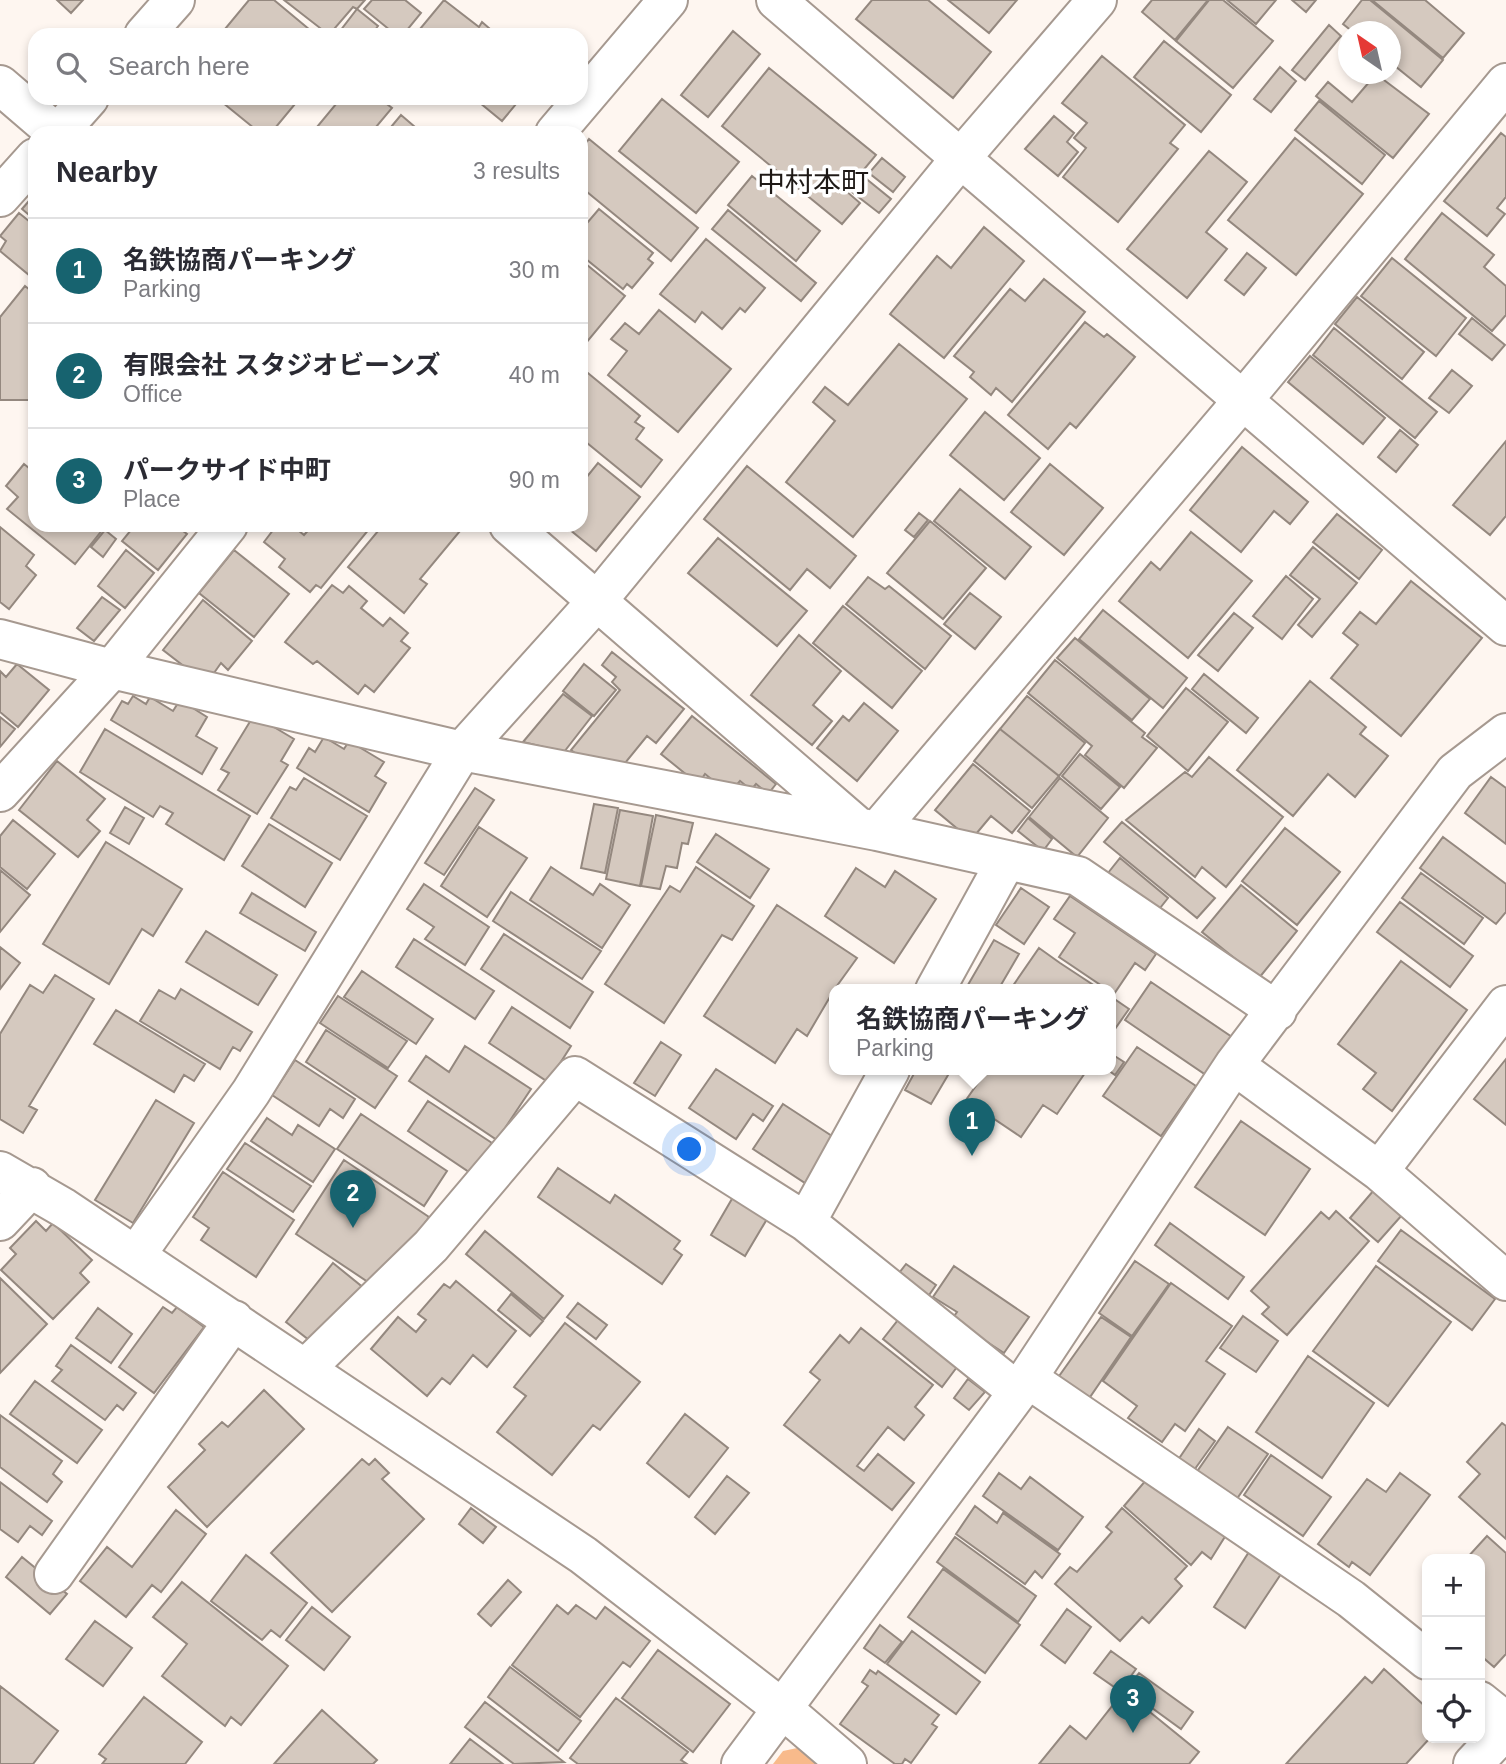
<!DOCTYPE html>
<html lang="en">
<head>
<meta charset="utf-8">
<style>
	body { margin:0; font-family:Arial,"Noto Sans JP",sans-serif; background:#f7f7f7; color:#2b2b33 }
	.controls { position:absolute; right:21px; bottom:21px; display:grid; overflow:hidden; border-radius:14px; box-shadow:0 4px 10px #0003 }
	.controls button { width:63px; height:63px; display:grid; place-items:center; padding:0; border:0; border-bottom:2px solid #e1e1e2; background:#fff; color:#2b2b33; font:35px sans-serif }
	.compass { position:absolute; left:1338px; top:21px; width:63px; height:63px; border-radius:50%; background:#fff; box-shadow:0 4px 10px #0003; rotate:326deg }
	.you { position:absolute; left:690px; top:1150px; width:24px; height:24px; margin:-18px; border:5px solid #fff; border-radius:50%; background:#1a73e8; box-shadow:0 0 0 10px #1a73e833 }
	.badge { display:grid; place-items:center; width:46px; height:46px; border-radius:50%; background:#17636f; color:#fff; font-size:23px; font-weight:700 }
	.pin { position:absolute; translate:-50% -58px; filter:drop-shadow(0 2px 4px #0008) }
	.pin::after { content:''; position:absolute; top:37px; width:24px; height:21px; background:inherit; clip-path:polygon(0 0,100% 0,50% 100%) }
	.popup { position:absolute; left:829px; top:984px; width:287px; height:91px; box-sizing:border-box; display:grid; place-content:center; border-radius:14px; background:#fff; filter:drop-shadow(0 2px 5px #0005); font-size:23px; white-space:nowrap; color:#7c7c81 }
	.popup b { font-size:26px; color:#2b2b33 }
	.popup::after { content:''; position:absolute; left:50%; top:100%; margin-left:-14px; border:14px solid transparent; border-top-color:#fff }
	.list { margin:0; padding:0; list-style:none }
	h2 { display:flex; justify-content:space-between; align-items:center; height:91px; margin:0; padding:0 28px; font-size:30px }
	h2 small { font-size:23px; font-weight:400; color:#7c7c81 }
	.list li { display:grid; grid-template-columns:46px 1fr auto; gap:21px; align-items:center; box-sizing:border-box; height:105px; padding:0 28px; border-top:2px solid #e1e1e2 }
	.list b { display:block; font-size:26px; white-space:nowrap }
	.list p { margin:0; font-size:23px; white-space:nowrap; color:#7c7c81 }
	.list em { font-size:23px; font-style:normal; color:#7c7c81 }
	.icon { flex:none; width:38px; height:38px; fill:none; stroke:currentColor; stroke-width:2; stroke-linecap:round; stroke-linejoin:round }
	.map { position:relative; flex:none; width:1506px; height:1764px; overflow:hidden }
	.search { position:absolute; background:#fff; box-shadow:0 4px 10px #0003; left:28px; top:28px; width:560px; height:77px; display:flex; align-items:center; gap:18px; box-sizing:border-box; padding:0 24px; border-radius:21px; color:#7c7c81; font-size:26px }
	.panel { position:absolute; background:#fff; box-shadow:0 4px 10px #0003; left:28px; top:126px; width:560px; height:406px; border-radius:21px }
	.map>svg:first-child { display:block }
	.green { fill:#f8ba8b }
	.building { fill:#d5c9bf; stroke:#94887f; stroke-width:2 }
	.lines { fill:none; stroke-linecap:round; stroke-linejoin:round }
	.minor-casing { stroke:#a69990; stroke-width:42 }
	.minor { stroke:#fff; stroke-width:38 }
	.labels { text-anchor:middle; dominant-baseline:central; stroke-width:7; stroke-linejoin:round; paint-order:stroke }
	.quarter-label { font-size:28px; fill:#1e1916; stroke:#fff }
</style>
</head>
<body>
<div class="map">
<svg width="1506" height="1764" viewBox="0 0 1506 1764">
	<rect width="100%" height="100%" fill="#fef6f0"/>
	<path class="green" d="M807,1746l21,18h-55l10,-13z"/>
	<path class="building" d="M57,0h26l-12,13z
		M249,0h25l42,35h-96z
		M284,0h81l-8,9 -4,-2 -24,28z
		M372,0h33l16,13 -18,22h-7l-32,-26z
		M444,0l35,27 3,-5 15,13h-82z
		M872,0h56l63,52 -38,46 -97,-79z
		M948,0h69l-28,33z
		M1152,0h56l-33,40 -33,-28z
		M1209,0h14l50,41 -40,47 -57,-47z
		M1227,0h49l-20,24z
		M1292,0h24l-10,12z
		M1362,0h8l73,60 -22,27 -31,-25v-30h-37l-10,-8z
		M1372,0h53l39,33 -21,25z
		M357,9l21,17 -7,9h-34z
		M1329,25l12,11 -36,44 -13,-10z
		M733,31l27,23 -52,63 -27,-22z
		M1164,41l67,54 -30,37 -67,-55z
		M1102,56l83,69 -15,18 8,6 -60,73 -55,-45 23,-29 -12,-10 13,-15 -25,-20z
		M1280,67l16,14 -25,31 -17,-13z
		M769,68l107,87 -30,36 14,12 -18,21 -120,-98z
		M1376,74l53,40 -36,44 -77,-62 12,-14 24,20z
		M217,98h83l-29,35h-11z
		M341,98h38l13,10 -21,25h-59z
		M474,98h47l-19,23z
		M662,99l77,63 -43,51 -77,-62z
		M1319,101l66,54 -23,29 -67,-54z
		M401,115l21,18h-36z
		M1054,116l20,17 -7,9 11,10 -20,24 -33,-27z
		M1501,133l5,4v60l-9,11 8,6 -18,22 -43,-35z
		M1295,138l68,56 -67,81 -68,-55z
		M589,139l109,89 -27,33 -90,-74v-37z
		M1209,151l38,31 -41,50 21,17 -40,49 -60,-49z
		M882,158l23,19 -12,15 -24,-19z
		M752,176l68,55 -24,30 -68,-56z
		M864,177l27,22 -12,14 -27,-21z
		M35,194v26l-13,-11z
		M599,209l54,44 -5,6 5,4 -21,25 -5,-4 -4,5 -42,-34v-25z
		M728,210l88,73 -15,18 -89,-72z
		M19,213l16,13v54l-35,-29 6,-10 -6,-5z
		M1442,213l52,42 -10,12 22,19v29l-14,16 -87,-72z
		M984,227l40,34 -80,97 -54,-44 47,-58 14,12z
		M706,239l59,49 -20,24 -5,-4 -18,21 -20,-17 -7,10 -35,-28z
		M1247,253l19,15 -22,27 -19,-15z
		M1392,258l74,60 -30,38 -75,-60z
		M581,260l44,36 -44,53z
		M1044,279l41,33 -73,90 -16,-14 -5,7 -21,-18 4,-5 -20,-16 56,-67 15,12z
		M25,286l10,8v106h-35v-83z
		M1357,297l67,55 -22,27 -67,-55z
		M659,310l72,59 -53,63 -70,-57 19,-24 -16,-12 14,-16 14,11z
		M1472,318l33,27 -13,15 -33,-26z
		M1085,322l19,15 3,-3 28,23 -59,71 -6,-5 -22,26 -40,-34z
		M1334,328l103,84 -22,26 -102,-83z
		M899,344l68,55 -114,138 -67,-55 49,-61 -22,-19 12,-15 23,18z
		M1310,356l75,62 -22,26 -75,-62z
		M583,369l57,47 -5,6 9,6 -8,11 26,21 -21,27 -60,-49z
		M1452,370l20,16 -23,27 -20,-15z
		M985,412l55,46 -36,42 -54,-45z
		M1400,430l18,15 -22,27 -18,-15z
		M1506,441v75l-16,19 -37,-30z
		M1242,447l66,55 -18,22 -16,-13 -33,41 -51,-42z
		M598,463l42,34 -44,54 -32,-26h17v-41z
		M24,464l11,9v52h63l5,4 -28,35 -68,-55 11,-12 -12,-11z
		M1050,464l53,44 -39,47 -53,-43z
		M747,466l109,90 -26,32 -23,-19 -17,21 -86,-71z
		M960,489l71,58 -26,32 -71,-58z
		M919,513l9,7 -14,17 -9,-7z
		M1337,514l45,36 -23,29 -46,-37z
		M930,521l56,47 -43,51 -56,-46z
		M135,525h40l12,9 -29,36 -36,-29z
		M277,525h15l12,10 9,-10h53l4,3 -49,60 -5,-3 -6,7 -31,-25 6,-8 -21,-17z
		M383,525h82l-45,54 7,5 -23,29 -56,-46z
		M0,527l34,28 -8,11 10,9 -27,34 -9,-7z
		M105,530l11,9 -13,18 -12,-10z
		M1191,532l61,49 -64,77 -69,-57 32,-39 9,8z
		M718,538l89,73 -30,35 -89,-73z
		M1313,547l44,36 -45,54 -14,-12 22,-26 -30,-24z
		M126,550l28,23 -29,35 -27,-22z
		M234,550l55,44 -35,43 -55,-44z
		M1286,576l27,23 -31,40 -29,-23z
		M868,577l17,12 4,-3 62,50 -26,33 -79,-65z
		M1411,581l71,57 -81,98 -70,-58 27,-33 -15,-12 17,-21 16,12z
		M332,585l11,8 6,-7 18,15 -6,7 22,18 7,-8 18,15 -7,8 9,7 -36,44 -9,-7 -7,9 -41,-33 -4,3 -28,-22z
		M970,593l31,24 -26,32 -31,-25z
		M102,597l18,13 -26,31 -17,-13z
		M203,600l49,41 -24,29 -7,-7 -7,10 -29,-6 -22,-17z
		M843,606l79,65 -30,37 -79,-65z
		M1103,610l84,68 -24,30 -84,-69z
		M1234,613l19,15 -35,43 -20,-16z
		M799,635l42,36 -28,34 19,16 -20,24 -61,-50z
		M1075,638l75,61 -18,21 -75,-62z
		M612,652l72,57 -28,34 -9,-7 -26,32 -41,-11 -9,-7 49,-60 -8,-8 4,-5 -14,-12z
		M1055,660l90,73 -3,4 15,11 -33,40 -39,-33 7,-9 -64,-53z
		M17,664l32,26 -31,37 -18,-15v-41l6,6z
		M584,664l32,26 -22,26 -31,-25z
		M1204,674l54,44 -12,15 -54,-44z
		M1310,681l56,46 -6,7 28,22 -33,41 -27,-23 -35,42 -56,-46z
		M1186,688l42,34 -40,49 -41,-35z
		M563,694l29,22 -28,36 -41,-10z
		M133,696l13,8 4,-7 23,14 7,-11 27,17 -11,19 21,12 -15,26 -91,-54 11,-19 6,3z
		M1027,696l58,47 -26,33 -59,-47z
		M864,703l34,28 -41,50 -40,-33 26,-32 6,5z
		M254,715l40,24 -13,22 7,4 -31,49 -39,-24 11,-17 -8,-4z
		M692,716l84,68 -8,10 -12,-10 -5,6 -11,-9 -6,7 -8,-6 -5,5 -16,-13 -7,10 -37,-30z
		M0,717l15,12 -15,18z
		M105,729l145,87 -26,44 -58,-36 7,-11 -13,-7 -7,11 -73,-45z
		M1000,729l59,47 -27,32 -58,-47z
		M324,737l20,12 5,-8 35,21 -9,14 11,7 -17,29 -72,-44 12,-20 6,4z
		M1080,754l40,33 -19,22 -39,-33z
		M1209,757l74,60 -57,70 -24,-20 -7,10 -69,-57 59,-48 7,5z
		M57,761l48,38 -18,21 13,11 -22,26 -59,-47z
		M973,764l57,47 -18,22 -21,-17 -20,24 -36,-30z
		M1491,777l15,11v56l-41,-31z
		M304,778l63,38 -27,44 -69,-42 19,-31 6,3z
		M1060,778l48,40 -31,39 -48,-40z
		M475,788l19,12 -50,75 -19,-12z
		M594,804l24,4 -13,65 -24,-5z
		M125,807l19,11 -15,26 -19,-11z
		M620,810l33,6 -13,70 -34,-7z
		M656,815l37,8 -5,21 -6,-1 -5,25 -11,-2 -6,23 -19,-3z
		M1028,818l24,21 -9,12 -25,-20z
		M13,820l42,34 -28,35 -27,-22v-31z
		M1122,822l93,76 -18,20 -93,-76z
		M269,824l63,39 -27,44 -63,-41z
		M479,827l48,31 -40,59 -46,-31z
		M1285,828l55,44 -43,53 -55,-44z
		M716,834l53,35 -19,29 -53,-36z
		M1443,837l63,47v28l-10,12 -76,-56z
		M106,842l76,47 -29,47 -11,-7 -33,55 -66,-40z
		M1120,858l48,40 -12,15 -48,-40z
		M551,867l42,28 7,-11 30,21 -28,43 -72,-48z
		M696,867l58,39 -22,34 -10,-5 -58,88 -59,-39 65,-98 10,6z
		M856,868l29,19 10,-16 41,28 -42,64 -69,-47z
		M0,870l30,25 -30,37z
		M1421,873l62,45 -19,26 -62,-46z
		M424,884l65,43 -24,38 -40,-26 9,-12 -27,-18z
		M1241,885l56,46 -38,47 -57,-46z
		M1021,888l28,19 -25,37 -28,-19z
		M511,892l90,59 -19,28 -89,-58z
		M252,893l64,39 -11,19 -65,-38z
		M1070,896l86,58 -11,16 -10,-7 -21,31 -55,-37 16,-24 -21,-14z
		M1400,902l73,54 -23,31 -73,-55z
		M777,905l80,53 -23,32 -27,46 -10,-7 -22,34 -71,-47z
		M206,931l71,44 -19,30 -72,-43z
		M504,934l89,58 -23,36 -89,-59z
		M414,939l80,52 -19,28 -79,-52z
		M994,940l25,14 -21,36h-33z
		M0,947l20,16 -20,26z
		M1039,948l21,15 41,27h-91z
		M1401,961l66,49 -75,101 -29,-22 13,-16 -38,-29z
		M362,971l71,48 -17,25 -72,-47z
		M55,975l39,24 -65,107 8,4 -14,23 -23,-14v-85l30,-49 13,8z
		M1151,982l81,55 -26,38 -81,-55z
		M181,989l71,43 -12,19 -7,-4 -13,22 -80,-48 19,-31 16,9z
		M338,996l69,45 -19,27 -68,-45z
		M1110,996l19,13 -19,27z
		M512,1007l59,39 -23,36 -59,-39z
		M116,1010l89,54 -11,17 -10,-6 -10,17 -80,-48z
		M326,1030l71,46 -22,32 -69,-46z
		M661,1042l20,13 -26,41 -21,-13z
		M465,1046l66,43 -34,51 -88,-59 17,-25 23,16z
		M1137,1047l59,39 -35,50 -58,-40z
		M1110,1053l14,9 -9,13 -7,-5z
		M1506,1059v66l-32,-26z
		M295,1060l60,39 -12,19 -13,-9 -11,17 -47,-31z
		M716,1069l57,37 -10,15 -10,-7 -17,25 -47,-31z
		M916,1070h35l-20,34 -26,-14z
		M987,1070h100l-30,44 -14,-9 -22,32 -55,-37z
		M156,1100l38,23 -61,100 -38,-23z
		M428,1101l64,42 -20,31 -64,-43z
		M783,1104l52,34 -30,45 -52,-34z
		M361,1114l86,57 -23,35 -87,-57z
		M267,1118l25,17 6,-10 37,24 -22,33 -62,-41z
		M1241,1121l69,48 -45,66 -70,-48z
		M245,1143l66,43 -18,26 -66,-43z
		M344,1160l85,57 -32,48 -29,17 -72,-48z
		M558,1168l52,35 5,-8 65,46 -6,8 8,6 -20,29 -124,-87z
		M223,1172l71,48 -38,57 -55,-37 8,-12 -16,-11z
		M1374,1190l28,25 -24,27 -28,-24z
		M736,1192l34,22 -25,42 -34,-21z
		M1336,1211l33,30 -82,94 -25,-21 7,-7 -18,-16 70,-79 8,7z
		M36,1221l10,10 7,-8 39,37 -12,13 9,9 -36,37 -52,-49 15,-16 -6,-6z
		M1170,1223l74,54 -16,22 -73,-54z
		M1401,1230l94,69 -23,31 -94,-69z
		M485,1231l78,65 -19,23 -78,-65z
		M1135,1261l34,23 -37,52 -33,-23z
		M333,1263l32,26 -47,58 -32,-25z
		M906,1264l30,21 -9,13 -31,-21z
		M954,1266l75,51 -25,36 -52,-34 5,-7 -24,-15z
		M1376,1266l75,56 -63,84 -75,-55z
		M0,1278l47,46 -47,49z
		M456,1281l60,50 -29,36 -14,-12 -23,29 -8,-6 -15,18 -56,-47 27,-32 18,15 10,-12 -8,-6 26,-30 6,4z
		M1171,1283l61,43 -26,35 19,13 -40,57 -10,-7 -13,18 -34,-24 9,-12 -34,-25z
		M511,1294l32,27 -13,15 -32,-26z
		M578,1303l29,22 -11,14 -29,-22z
		M163,1307l9,6 5,-6 27,20 -50,66 -35,-26z
		M98,1308l34,26 -21,29 -35,-25z
		M1243,1316l35,25 -22,31 -36,-24z
		M1101,1317l30,20 -43,63 -31,-21z
		M898,1320l59,47 -15,20 -59,-48z
		M565,1323l75,59 -40,48 -7,-5 -41,50 -55,-43 29,-36 -12,-9z
		M861,1328l72,57 -18,22 9,8 -20,25 -16,-13 -31,39 7,5 14,-17 36,29 -22,27 -108,-85 36,-45 -10,-8 30,-37 9,8z
		M71,1345l65,48 -13,17 -6,-5 -12,15 -53,-39 10,-11 -6,-4z
		M1308,1356l66,47 -52,75 -66,-46z
		M968,1379l17,13 -16,18 -15,-12z
		M35,1381l67,49 -25,33 -67,-49z
		M264,1390l40,39 -97,98 -39,-40 37,-37 -6,-6 23,-22 6,5z
		M685,1414l43,34 -39,49 -42,-34z
		M0,1415l62,46 -9,13 9,8 -15,20 -47,-35z
		M1502,1423l4,3v113l-47,-42 21,-23 -13,-12z
		M1228,1427l40,27 -32,46 -40,-27z
		M1199,1429l16,12 -23,32 -16,-10z
		M1271,1455l60,42 -28,39 -59,-41z
		M362,1459l7,6 6,-6 14,14 -7,6 42,40 -92,93 -61,-59z
		M999,1473l22,16 9,-12 53,40 -25,33 -75,-54z
		M1152,1473l79,54 -20,32 -9,-7 -11,13 -67,-59z
		M1400,1473l30,22 -60,80 -18,-13 -3,5 -31,-23 49,-65 19,13z
		M727,1476l22,17 -34,41 -20,-17z
		M0,1482l52,39 -10,14 -12,-9 -12,16 -18,-13z
		M975,1506l22,17 6,-10 57,41 -18,24 -7,-7 -10,13 -69,-50z
		M471,1508l25,19 -13,16 -24,-19z
		M1122,1508l65,58 -12,13 7,7 -33,37 -7,-6 -22,24 -65,-57 15,-17 7,5 35,-40 -6,-5z
		M176,1510l30,24 -45,58 -9,-7 -26,32 -46,-36 27,-34 25,20z
		M1487,1536l19,17v101l-12,13 -14,-12v-96h-14z
		M955,1537l81,59 -18,26 -81,-60z
		M1254,1544l33,21 -42,63 -31,-21z
		M246,1555l61,48 -27,34 -9,-7 -9,10 -51,-39z
		M22,1557l45,37 -17,20 -44,-37z
		M943,1569l77,56 -35,48 -77,-56z
		M508,1580l13,12 -30,34 -13,-12z
		M182,1582l106,84 -47,59 -10,-8 -6,9 -63,-50 25,-32 -34,-27z
		M557,1605l11,9 8,-9 20,14 9,-12 45,34 -20,26 -7,-5 -43,55 -68,-52z
		M312,1607l38,30 -26,33 -38,-30z
		M1067,1609l24,18 -26,36 -24,-18z
		M95,1621l37,27 -29,38 -37,-27z
		M880,1625l22,17 -17,21 -21,-15z
		M912,1631l68,51 -24,32 -69,-50z
		M658,1650l72,54 -37,48 -71,-54z
		M1111,1651l25,18 -16,22 -26,-18z
		M510,1667l71,54 -23,30 -70,-54z
		M1384,1669l43,39v30h3l-24,26h-120l79,-87 7,6z
		M870,1670l6,4 2,-3 61,44 -7,9 5,3 -26,36 -6,-4 -3,5h-7l-55,-40 28,-38 -6,-4z
		M1139,1673l54,39 -12,17 -55,-40z
		M0,1686l58,45 -25,33h-33z
		M1124,1691l75,61 -10,12h-150l31,-38 16,13z
		M144,1697l58,45 -17,22h-83l4,-5 -7,-5z
		M616,1698l72,54 -7,8 6,4h-109l-8,-6z
		M485,1702l79,60 -50,2 -49,-37z
		M322,1710l55,50 -4,4h-99z
		M470,1739l33,25h-53z"/>
	<g class="lines">
		<g class="minor-casing">
			<path id="minor" d="M776,0l730,626
				M144,35l31,-35
				M0,85l56,48
				M58,133l31,-35
				M555,133l113,-133
				M0,197l35,-39
				M509,525l348,301
				M0,639l112,30 350,82 415,80 201,45 199,135
				M0,792l112,-123 116,-144
				M877,831l367,-432 262,-316
				M935,990l71,-129
				M1234,1065l145,106 127,110
				M0,1171l64,37 519,347 201,155 63,54
				M1379,1171l127,-166
				M0,1221l32,-34
				M806,1222l84,-152
				M136,1255l115,-163 211,-341 135,-150 363,-442 137,-159
				M306,1368l125,-122 144,-170 231,146 212,170
				M1027,1378l324,221 76,61
				M54,1574l180,-254
				M1480,1701l26,21
				M741,1764l277,-372 216,-327 221,-293 51,-39
				M1473,1764l33,-35"/>
		</g>
		<use href="#minor" class="minor"/>
	</g>
	<g class="labels">
		<g class="quarter-label">
			<text x="813" y="182">中村本町</text>
		</g>
	</g>
</svg>
<div class="controls">
<button>+</button>
<button>−</button>
<button><svg class="icon" aria-label="locate" viewBox="0 0 24 24"><circle cx="12" cy="12" r="6"/><path d="M12 2v4M12 18v4M2 12h4M18 12h4"/></svg></button>
</div>
<svg class="compass" viewBox="-18 -18 36 36"><path d="M0-13l5 13h-10z" fill="#e53935"/><path d="M0 13l5-13h-10z" fill="#7c7c81"/></svg>
<div class="you"></div>
<div class="pin badge" style="left:972px;top:1156px">1</div>
<div class="popup"><b>名鉄協商パーキング</b>Parking</div>
<div class="pin badge" style="left:353px;top:1228px">2</div>
<div class="pin badge" style="left:1133px;top:1733px">3</div>
<div class="search"><svg class="icon" aria-label="search" viewBox="0 0 24 24"><circle cx="10" cy="10" r="6"/><path d="M15 15l6 6"/></svg>Search here</div>
<section class="panel">
<h2>Nearby<small>3 results</small></h2>
<ul class="list">
<li><span class="badge">1</span><div><b>名鉄協商パーキング</b><p>Parking</p></div><em>30 m</em></li>
<li><span class="badge">2</span><div><b>有限会社 スタジオビーンズ</b><p>Office</p></div><em>40 m</em></li>
<li><span class="badge">3</span><div><b>パークサイド中町</b><p>Place</p></div><em>90 m</em></li>
</ul>
</section>
</div>
</body>
</html>
